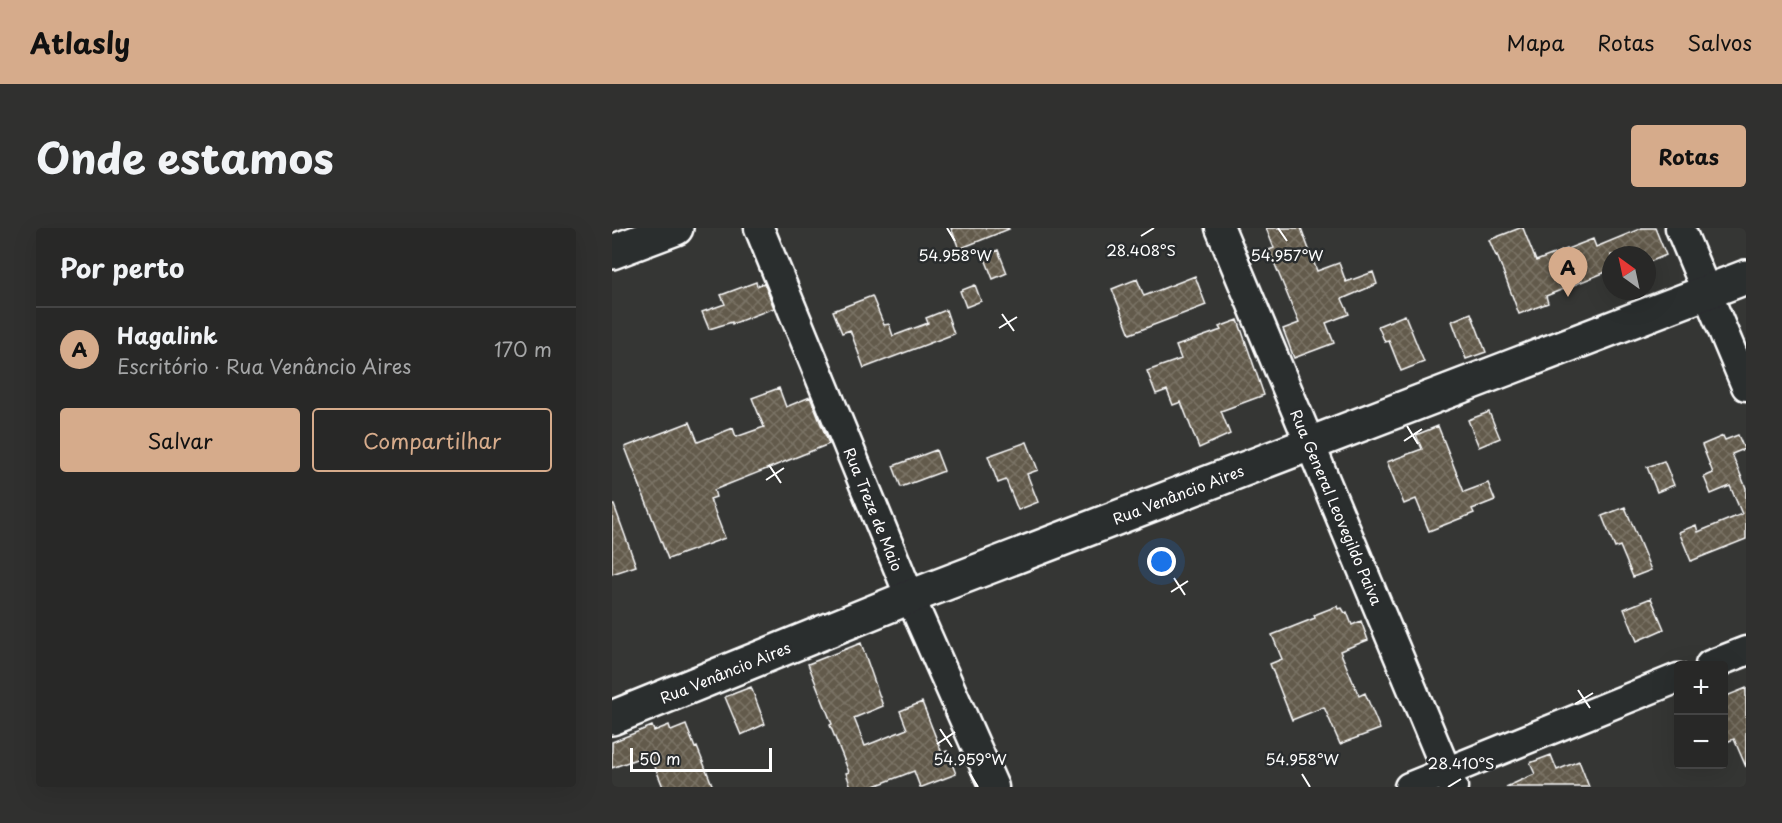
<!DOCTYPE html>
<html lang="pt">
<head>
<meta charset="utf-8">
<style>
	body { margin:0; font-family:"Playpen Sans",sans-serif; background:#30302f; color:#f1f3f6 }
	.controls { position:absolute; right:18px; bottom:18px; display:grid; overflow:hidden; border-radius:6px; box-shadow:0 6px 24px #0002 }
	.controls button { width:54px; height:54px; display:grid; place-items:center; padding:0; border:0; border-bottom:2px solid #444; background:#282827; color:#f1f3f6; font:30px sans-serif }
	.compass { position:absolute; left:990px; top:18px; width:54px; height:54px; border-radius:50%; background:#282827; box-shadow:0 6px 24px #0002; rotate:327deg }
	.scale { position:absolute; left:18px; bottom:15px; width:142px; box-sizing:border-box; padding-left:6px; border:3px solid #fff; border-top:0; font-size:16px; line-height:21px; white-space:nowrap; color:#fff; -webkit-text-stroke:4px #2a2d2e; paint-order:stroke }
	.you { position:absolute; left:550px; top:334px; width:21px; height:21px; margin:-15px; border:4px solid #fff; border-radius:50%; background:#1a73e8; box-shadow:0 0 0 9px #1a73e833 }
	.badge { display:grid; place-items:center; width:39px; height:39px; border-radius:50%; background:#d6ab8b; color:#111; font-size:20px; font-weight:700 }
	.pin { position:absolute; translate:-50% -50px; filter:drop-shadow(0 2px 3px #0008) }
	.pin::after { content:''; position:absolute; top:32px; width:21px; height:18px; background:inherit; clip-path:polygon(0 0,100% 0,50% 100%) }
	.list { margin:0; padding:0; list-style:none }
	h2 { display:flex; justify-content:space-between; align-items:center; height:78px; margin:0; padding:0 24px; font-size:26px }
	h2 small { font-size:20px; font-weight:400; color:#a5a6a7 }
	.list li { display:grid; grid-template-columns:39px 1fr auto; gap:18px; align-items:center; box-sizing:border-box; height:84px; padding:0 24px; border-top:2px solid #444 }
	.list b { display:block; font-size:22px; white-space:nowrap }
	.list p { margin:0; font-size:20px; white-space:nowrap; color:#a5a6a7 }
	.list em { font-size:20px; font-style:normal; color:#a5a6a7 }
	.actions { display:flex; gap:12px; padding:18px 24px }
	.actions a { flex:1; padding:14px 0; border:2px solid #d6ab8b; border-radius:6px; text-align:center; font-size:21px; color:#d6ab8b }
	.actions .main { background:#d6ab8b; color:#111 }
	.map { position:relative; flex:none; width:1134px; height:559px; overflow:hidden; border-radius:6px }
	header { display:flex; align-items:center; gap:36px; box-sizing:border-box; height:84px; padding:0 30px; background:#d6ab8b; color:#111 }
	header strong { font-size:28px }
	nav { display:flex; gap:33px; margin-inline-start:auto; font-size:21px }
	.intro { display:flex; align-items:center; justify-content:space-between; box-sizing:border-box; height:144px; padding:0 36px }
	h1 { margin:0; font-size:42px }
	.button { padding:15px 27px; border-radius:6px; background:#d6ab8b; color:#111; font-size:21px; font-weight:700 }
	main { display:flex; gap:36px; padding:0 36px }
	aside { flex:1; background:#282827; border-radius:6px; box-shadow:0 6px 24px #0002 }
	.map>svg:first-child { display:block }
	.building { fill:url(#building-cross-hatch); stroke:#fff; stroke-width:1.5 }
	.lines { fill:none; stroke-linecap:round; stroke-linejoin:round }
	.minor-casing { stroke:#fff; stroke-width:33 }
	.major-casing { stroke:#fff; stroke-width:38 }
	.minor { stroke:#2a2d2e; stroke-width:28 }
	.major { stroke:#2a2d2e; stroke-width:33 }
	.ticks { fill:none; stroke:#fff; stroke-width:2 }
	.labels { text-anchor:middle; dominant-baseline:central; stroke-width:5; stroke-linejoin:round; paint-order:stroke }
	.street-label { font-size:15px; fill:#fff; stroke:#2a2d2e }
	.ticks-label { font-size:15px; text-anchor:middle; fill:#fff; stroke:#2a2d2e; stroke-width:5; stroke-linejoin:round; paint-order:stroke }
</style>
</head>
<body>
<header>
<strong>Atlasly</strong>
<nav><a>Mapa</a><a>Rotas</a><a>Salvos</a></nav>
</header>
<div class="intro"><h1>Onde estamos</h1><a class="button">Rotas</a></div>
<main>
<aside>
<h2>Por perto<small></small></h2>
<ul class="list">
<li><span class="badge">A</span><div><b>Hagalink</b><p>Escritório · Rua Venâncio Aires</p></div><em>170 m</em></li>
</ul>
<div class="actions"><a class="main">Salvar</a><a>Compartilhar</a></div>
</aside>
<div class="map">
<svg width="1134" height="559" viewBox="0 0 1134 559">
	<defs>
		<pattern id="building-cross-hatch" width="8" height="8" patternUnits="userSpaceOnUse" patternTransform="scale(1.5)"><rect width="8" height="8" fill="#625a4b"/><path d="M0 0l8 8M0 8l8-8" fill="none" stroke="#7a7366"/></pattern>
	</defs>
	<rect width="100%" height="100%" fill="#353634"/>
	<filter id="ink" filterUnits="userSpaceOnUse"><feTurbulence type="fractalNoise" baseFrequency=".0167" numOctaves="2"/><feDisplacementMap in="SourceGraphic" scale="12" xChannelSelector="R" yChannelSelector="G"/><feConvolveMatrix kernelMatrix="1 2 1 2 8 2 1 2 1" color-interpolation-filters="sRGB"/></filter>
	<g filter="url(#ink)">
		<path class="building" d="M339,0h57l1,1 -50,20z
			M654,0h35l16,43 22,-8 7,19 27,-10 4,12 -35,15 7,15 -23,9 8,20 -40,15 -11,-29 16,-6 -30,-73 5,-2z
			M908,0h3l13,33 57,-22 3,8 46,-19h13l11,27 -19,8v-8h-36v15l-65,26 2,7 -29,11 -22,-59 -1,1 -7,-16z
			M386,22l9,23 -14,6 -9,-23z
			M583,48l11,29 -76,29 -18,-45 25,-10 7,17z
			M144,54l1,4 7,-3 10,25 -42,16v-2l-23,7 -7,-17 23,-8 -4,-9z
			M363,57l6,16 -15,6 -6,-16z
			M260,68l12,29 5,-1 4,12 35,-13 -2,-5 20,-8 8,24 -90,34 -14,-38 -8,3 -9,-22z
			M859,85l15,39 -20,7 -14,-38z
			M793,87l19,47 -23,9 -12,-30 -4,1 -7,-16z
			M626,92l26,75 -43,16 9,23 -31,14 -18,-46 -8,3 -6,-15 -11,4 -9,-23 34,-12 -5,-13 45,-16 -2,-3z
			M167,160l7,19 24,-10 19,47 -115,46 2,7 -6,2 15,39 -57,21 -43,-112 65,-25 8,20 35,-14 3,9 28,-10 -12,-29z
			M877,184l11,26 -21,9 -11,-27z
			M826,198l26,66 24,-9 7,17 -23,9 2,4 -45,18 -13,-32 -12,5 -17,-42 35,-13 -6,-14z
			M1126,207l6,14 -12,5 14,34v51l-55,22 -12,-29 17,-7 2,7 44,-18 -12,-28 -19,8 -7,-17 9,-4 -11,-28 21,-9 2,4z
			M415,214l11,28 -11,4 11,28 -20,8 -12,-30 -8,3 -10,-27z
			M324,222l8,21 -43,16 -8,-21z
			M1052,233l10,24 -17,7 -10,-25z
			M0,277h2l22,61 -24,8z
			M1013,279l26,63 -18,7 -13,-31 -5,2 -13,-32z
			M1039,370l13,31 -27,12 -13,-32z
			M725,378l1,3 4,-1 3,5 2,-1 5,13 9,-4 7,19 -28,11 19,45 6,-3 15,36 -40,15 -16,-37 -32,13 -22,-56 12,-5 -10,-24 43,-17 -1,-3z
			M249,415l22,63 -29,12 11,28 42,-17 -7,-18 22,-9 20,51 5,-2 9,23 -34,13h-2l-6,-16 -42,16h-21l-5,-14 3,-1 -19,-47 2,-1 -24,-60z
			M139,459l14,37 -24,11 -16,-38z
			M1134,460v79l-12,-28 -10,4v-46z
			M57,497l2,6 15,-6 9,23 2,-1 16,40h-50l-13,-33 -38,14v-26l40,-16 2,5z
			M939,527l6,15 22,-9 10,26h-83l29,-13 -5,-11z"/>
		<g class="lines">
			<g class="minor-casing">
				<path id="minor" d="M147,0l151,369 84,190
					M608,0l233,559
					M1068,0l66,158
					M1098,437l36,-14
					M797,559l269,-109"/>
			</g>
			<g class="major-casing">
				<path id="major" d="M0,24l64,-24
					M0,490l298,-121 836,-320"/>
			</g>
			<use href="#minor" class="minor"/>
			<use href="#major" class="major"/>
		</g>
	</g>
	<path class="ticks" d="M335,0l8,13M666,0l9,13M529,8l13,-8M390,86l12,17M387,100l18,-11M795,198l11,18M792,213l18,-12M157,237l12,18M154,252l18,-12M562,350l11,17M559,364l17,-11M966,462l12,18M963,476l18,-11M328,501l12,18M325,516l18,-12M358,546l8,13M690,546l8,13M836,559l13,-8"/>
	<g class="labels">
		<g class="street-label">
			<text transform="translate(566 266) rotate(-21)">Rua Venâncio Aires</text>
			<text transform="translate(725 279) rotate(67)">Rua General Leovegildo Paiva</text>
			<text transform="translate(262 281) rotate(68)">Rua Treze de Maio</text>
			<text transform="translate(113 444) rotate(-22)">Rua Venâncio Aires</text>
		</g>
	</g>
	<g class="ticks-label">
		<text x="529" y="28">28.408°S</text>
		<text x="343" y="33">54.958°W</text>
		<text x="675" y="33">54.957°W</text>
		<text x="358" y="537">54.959°W</text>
		<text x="690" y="537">54.958°W</text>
		<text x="849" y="541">28.410°S</text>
	</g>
</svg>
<div class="controls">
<button>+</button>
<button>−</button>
</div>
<svg class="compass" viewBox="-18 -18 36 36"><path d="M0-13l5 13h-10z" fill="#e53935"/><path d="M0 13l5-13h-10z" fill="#a5a6a7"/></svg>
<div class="scale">50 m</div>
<div class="you"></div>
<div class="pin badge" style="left:956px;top:69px">A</div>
</div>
</main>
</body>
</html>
